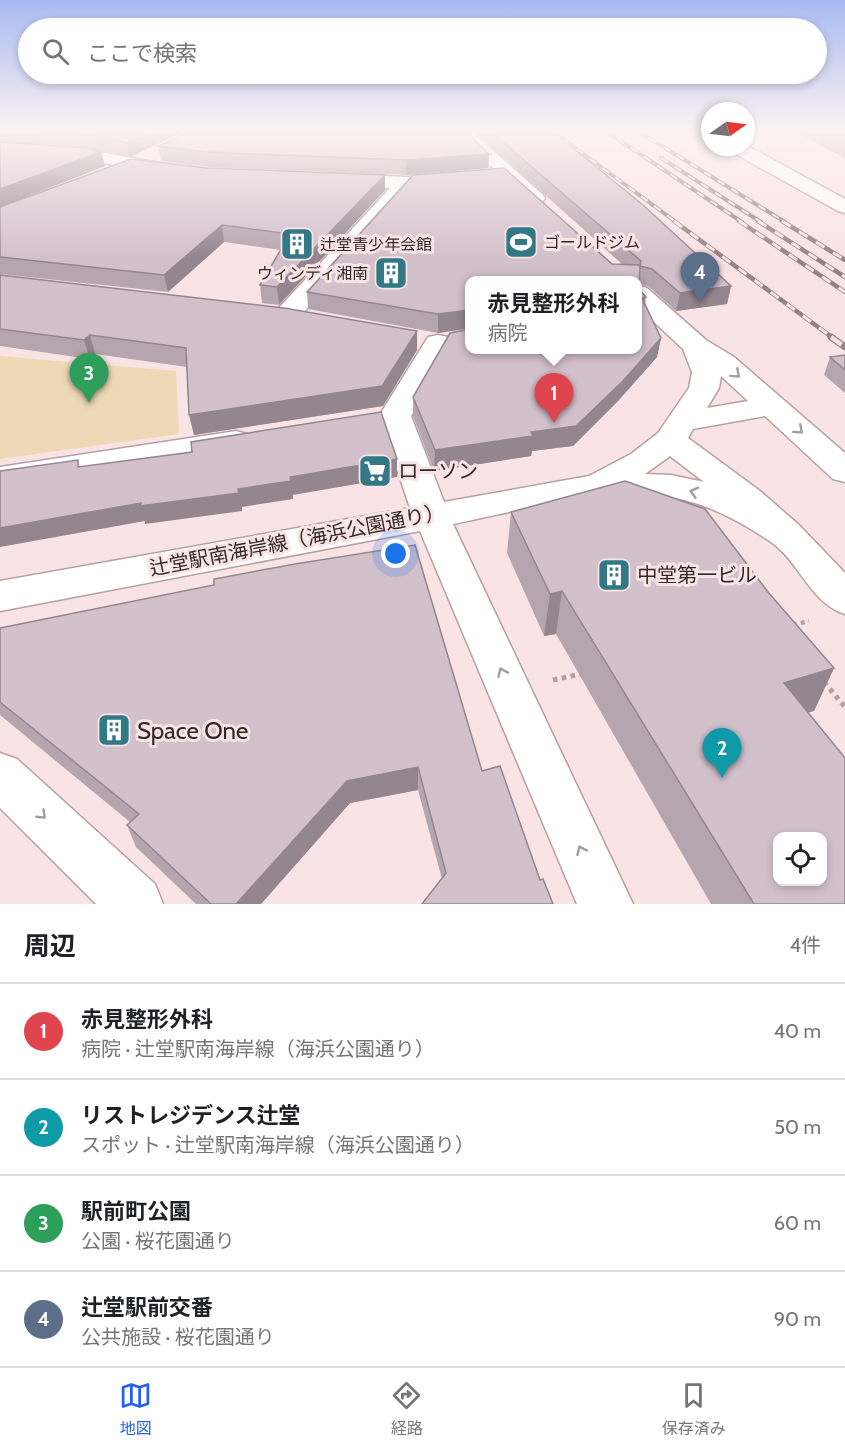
<!DOCTYPE html>
<html lang="ja">
<head>
<meta charset="utf-8">
<style>
	body { margin:0; font-family:Cabin,"Noto Sans JP",sans-serif; background:#f2f2f2; color:#202124 }
	.controls { position:absolute; right:18px; bottom:18px; display:grid; overflow:hidden; border-radius:12px; box-shadow:0 3px 9px #0003 }
	.controls button { width:54px; height:54px; display:grid; place-items:center; padding:0; border:0; border-bottom:2px solid #e0e0e0; background:#fff; color:#202124; font:30px sans-serif }
	.compass { position:absolute; left:701px; top:102px; width:54px; height:54px; border-radius:50%; background:#fff; box-shadow:0 3px 9px #0003; rotate:76deg }
	.you { position:absolute; left:396px; top:554px; width:21px; height:21px; margin:-15px; border:4px solid #fff; border-radius:50%; background:#1a73e8; box-shadow:0 0 0 9px #1a73e833 }
	.badge { display:grid; place-items:center; width:39px; height:39px; border-radius:50%; background:#2563eb; color:#fff; font-size:20px; font-weight:700 }
	.pin { position:absolute; translate:-50% -50px; filter:drop-shadow(0 2px 3px #0008) }
	.pin::after { content:''; position:absolute; top:32px; width:21px; height:18px; background:inherit; clip-path:polygon(0 0,100% 0,50% 100%) }
	.popup { position:absolute; left:465px; top:276px; width:177px; height:78px; box-sizing:border-box; display:grid; place-content:center; border-radius:12px; background:#fff; filter:drop-shadow(0 2px 4px #0005); font-size:20px; white-space:nowrap; color:#757577 }
	.popup b { font-size:22px; color:#202124 }
	.popup::after { content:''; position:absolute; left:50%; top:100%; margin-left:-12px; border:12px solid transparent; border-top-color:#fff }
	.list { margin:0; padding:0; list-style:none }
	h2 { display:flex; justify-content:space-between; align-items:center; height:78px; margin:0; padding:0 24px; font-size:26px }
	h2 small { font-size:20px; font-weight:400; color:#757577 }
	.list li { display:grid; grid-template-columns:39px 1fr auto; gap:18px; align-items:center; box-sizing:border-box; height:96px; padding:0 24px; border-top:2px solid #e0e0e0 }
	.list b { display:block; font-size:22px; white-space:nowrap }
	.list p { margin:0; font-size:20px; white-space:nowrap; color:#757577 }
	.list em { font-size:20px; font-style:normal; color:#757577 }
	.icon { flex:none; width:33px; height:33px; fill:none; stroke:currentColor; stroke-width:2; stroke-linecap:round; stroke-linejoin:round }
	.map { position:relative; flex:none; width:845px; height:904px; overflow:hidden }
	.search { position:absolute; background:#fff; box-shadow:0 3px 9px #0003; left:18px; right:18px; top:18px; height:66px; display:flex; align-items:center; gap:15px; box-sizing:border-box; padding:0 21px; border-radius:33px; color:#757577; font-size:22px }
	.sheet { height:462px; background:#fff }
	nav { display:flex; justify-content:space-around; align-items:center; box-sizing:border-box; height:84px; border-top:2px solid #e0e0e0; background:#fff; font-size:16px; color:#757577 }
	nav a { display:grid; justify-items:center; gap:3px }
	nav .on { color:#2563eb }
	.map>svg:first-child { display:block }
	.green { fill:#eed9b6 }
	.lines { fill:none; stroke-linecap:round; stroke-linejoin:round }
	.minor-casing { stroke:#b6a1a2; stroke-width:3 }
	.path-far1 { stroke:#b3a1a2; stroke-width:4.5; stroke-dasharray:4 4; stroke-linecap:butt }
	.path { stroke:#b3a1a2; stroke-width:5; stroke-dasharray:4.5 4.5; stroke-linecap:butt }
	.minor { fill:#fff; fill-rule:evenodd }
	.rail-far2-casing { stroke:#938484; stroke-width:4 }
	.rail-far1-casing { stroke:#938484; stroke-width:4.5 }
	.rail-casing { stroke:#938484; stroke-width:7 }
	.rail-far2 { stroke:#fae3e4; stroke-width:2; stroke-dasharray:8; stroke-linecap:butt }
	.rail-far1 { stroke:#fae3e4; stroke-width:3; stroke-dasharray:10; stroke-linecap:butt }
	.rail { stroke:#fae3e4; stroke-width:4.5; stroke-dasharray:13; stroke-linecap:butt }
	.wall { fill:#b5a5af }
	.shaded-wall { fill:#93868e }
	.building { fill:#d2c0cb; stroke:#93868e; stroke-width:1.5; fill-rule:evenodd }
	.oneway { stroke:#a29f9f }
	.labels { text-anchor:middle; dominant-baseline:central; stroke-width:6; stroke-linejoin:round; paint-order:stroke }
	.far-poi-label { font-size:16px; fill:#312929; stroke:#fae3e4; text-anchor:start }
	.poi-label { font-size:20px; fill:#312929; stroke:#fae3e4; text-anchor:start }
	.street-label { font-size:20px; fill:#312929; stroke:#fae3e4 }
	.near-poi-label { font-size:24px; fill:#312929; stroke:#fae3e4; text-anchor:start }
</style>
</head>
<body>
<div class="map">
<svg width="845" height="904" viewBox="0 0 845 904">
	<rect width="100%" height="100%" fill="#fae3e4"/>
	<path class="green" d="M0,356l176,15 3,63 -179,25z"/>
	<g class="lines">
		<g class="minor-casing">
			<path id="minor" d="M452,130h18l72,64 3,4 -3,4h-14z
				M697,130h13v8l-6,-1z
				M0,144l90,6 74,14 7,2 3,4 -3,4 -7,2 -74,-16 -90,-6z
				M746,145l99,54v14l-7,-2 -108,-60 -3,-4h19z
				M342,174l64,3 46,-3 7,2 3,4 -3,4 -47,5 -117,133 -9,2 -9,-2 -4,-6 4,-6 113,-122 -55,-4 -3,-4 3,-4z
				M638,285l9,3 59,52 28,17 111,96v29l-12,-3 -68,-63 -72,13 -5,9 72,53 39,34 46,48v41c-34,-10 -46,-53 -74,-72 -25,-17 -57,-35 -87,-42 -72,-17 -159,10 -231,24l180,380h-56l-157,-373 -420,80v-30l410,-73 -31,-92 49,-79 10,-2 10,2 4,6 -41,73 33,86 145,-26 42,-22 27,-21 31,-45 3,-16 -9,-23 -45,-42zM721,376l27,25 -41,7 12,-20zM670,456l34,26 -33,-7 -26,-1z
				M236,431l11,3 5,7 -5,7 -247,41v-22z
				M0,753l17,6 138,125 8,20h-67l-96,-96z"/>
		</g>
		<path class="path-far1" d="M793,625l16,-4"/>
		<path class="path" d="M553,680l28,-6
			M824,682l21,25"/>
		<use href="#minor" class="minor"/>
		<g class="rail-far2-casing">
			<path id="rail-far2" d="M551,130l125,92
				M604,130l138,92
				M636,130l149,92
				M661,158l100,64"/>
		</g>
		<g class="rail-far1-casing">
			<path id="rail-far1" d="M674,221l159,117
				M739,221l106,71
				M758,221l87,56
				M782,221l63,39"/>
		</g>
		<g class="rail-casing">
			<path id="rail" d="M831,337l14,10"/>
		</g>
		<use href="#rail-far2" class="rail-far2"/>
		<use href="#rail-far1" class="rail-far1"/>
		<use href="#rail" class="rail"/>
	</g>
	<path class="wall" d="M0,130h187l-57,27 -40,-9 -86,-5 101,23 -105,41z
		M473,130h78l180,156 -4,18 -51,7 -28,-25 -9,-2v5l7,8 -1,7 16,34 -4,19 -39,44 -45,45 -41,5 -1,5 -97,15 -21,-55v-19l225,-47 -168,-70v48l-32,5 -130,-24 -1,-17 305,-28 11,1z
		M792,130h53v28z
		M158,146l331,8 -1,14 -82,7 -197,-8 -48,-6z
		M207,168l178,7v15l-106,115 -17,-2 -2,-18 21,-35 -57,-8 -56,50 -168,-18v-67z
		M0,275l417,75 -34,56 -189,29 -7,-68 -92,-13 -5,5 -90,-13z
		M845,355v38l-21,-18 6,-18z
		M511,512l257,80 66,76 -20,43 -6,1 37,192h-134l-155,-270 -12,2 -37,-83z
		M0,628l482,143 71,133 -111,-25 -24,-89 -68,13 -89,101h-65l-60,-57 -9,-22 3,-3 -130,-107z"/>
	<path class="shaded-wall" d="M155,130h32l-57,27 -3,-14z
		M101,152l4,14 -105,41v-18z
		M489,154l-1,14 -82,7v-15z
		M385,175v15l-106,115 -2,-18z
		M222,225l2,17 -56,50 -4,-17z
		M731,286l-4,18 -51,7 4,-18z
		M470,310v18l-32,5v-19z
		M417,331v19l-34,56 -189,29 -5,-20z
		M90,335l5,19 -5,5 -6,-19z
		M661,338l-4,19 -39,44 -45,45 -41,5 -1,5 -97,15 1,-21 96,-18z
		M397,459v18l-104,18v4l-51,8v4l-97,13v-3l-145,26v-19l141,-25 97,-14 52,-12z
		M562,591l-6,43 -12,2 6,-42z
		M834,668l-20,43 -48,14 18,-42z
		M418,767v23l-68,13 -89,101h-25l111,-123z"/>
	<path class="building" d="M21,130h134l-28,13 -40,-9z
		M194,130h270l25,24 -83,6 -199,-8 -49,-6z
		M489,130h62l92,75 88,81 -51,7 -28,-24 -12,-3 -1,23 7,8 -4,1 19,40 -39,44 -46,44 -45,6 2,4 -98,14 -22,-53 37,-64 20,-4v21h168v-70h-168v30l-32,4 -131,-22 106,-117 91,-7 108,96 28,1 1,-4z
		M0,142l86,6 15,4 -101,37z
		M131,159l76,9 178,7 -108,112 -17,-2 30,-51 -68,-9 -58,50 -164,-18v-50z
		M0,275l284,33 133,23 -35,55 -193,29 -3,-67 -96,-13 -6,5 -84,-11z
		M845,355v15l-15,-13z
		M381,412l16,47 -107,18 1,4 -53,8 1,4 -99,13 1,-3 -141,25v-57l78,-11v7l114,-15 -1,-10z
		M625,481l80,28 63,83 66,76 -50,15 61,75v146h-91l-192,-313 -12,3 -39,-82zM777,837h45v45h-45z
		M415,545l67,226 18,-5 40,114 3,-1 10,25h-131l24,-31 -28,-106 -71,14 -111,123h-25l-84,-79 12,-11 -139,-112v-74l214,-43v-6l81,-15z"/>
	<defs><path id="oneway-chevron" d="M-2-3.5L2.5 0L-2 3.5" fill="none" stroke-width="1.6" stroke-linecap="round" stroke-linejoin="round" transform="scale(1.5)"/></defs>
	<g class="oneway">
		<use href="#oneway-chevron" transform="translate(736 374) rotate(42)"/>
		<use href="#oneway-chevron" transform="translate(799 430) rotate(42)"/>
		<use href="#oneway-chevron" transform="translate(694 492) rotate(-165)"/>
		<use href="#oneway-chevron" transform="translate(502 672) rotate(-114)"/>
		<use href="#oneway-chevron" transform="translate(42 815) rotate(44)"/>
		<use href="#oneway-chevron" transform="translate(581 850) rotate(-114)"/>
	</g>
	<linearGradient id="sky" x2="0" y2="1"><stop stop-color="#a6baf0"/><stop offset="0.51" stop-color="#fdf2f3"/><stop offset="1" stop-color="#fdf2f3" stop-opacity="0"/></linearGradient>
	<rect width="845" height="257" fill="url(#sky)"/>
	<defs>
		<g id="stadium-square" transform="scale(1.725)"><rect x="-9" y="-9" width="18" height="18" rx="4" fill="#327985" stroke="#fae3e4"/><path d="M0-5a6.5 5 0 1 0 0 10a6.5 5 0 1 0 0-10ZM-3.5-1.8h7v3.6h-7Z" fill="#fff"/></g>
		<g id="building-square" transform="scale(1.725)"><rect x="-9" y="-9" width="18" height="18" rx="4" fill="#327985" stroke="#fae3e4"/><path d="M-4-6H4V6H1V3H-1V6H-4ZM-2.5-4.3h1.7v1.8h-1.7ZM.8-4.3h1.7v1.8H.8ZM-2.5-1h1.7V.8h-1.7ZM.8-1h1.7V.8H.8Z" fill="#fff"/></g>
		<g id="supermarket-square" transform="scale(1.725)"><rect x="-9" y="-9" width="18" height="18" rx="4" fill="#327985" stroke="#fae3e4"/><path d="M-6-5.5h2.5l.6 2H6L4.5 2H-2.5L-4.4-4H-6ZM-1.5 3.2a1.3 1.3 0 1 0 .1 0ZM3 3.2a1.3 1.3 0 1 0 .1 0Z" fill="#fff"/></g>
	</defs>
	<g fill-rule="evenodd">
		<use href="#stadium-square" x="521" y="242"/>
		<use href="#building-square" x="297" y="244"/>
		<use href="#building-square" x="391" y="273"/>
		<use href="#supermarket-square" x="375" y="471"/>
		<use href="#building-square" x="614" y="575"/>
		<use href="#building-square" x="114" y="730"/>
	</g>
	<g class="labels">
		<g class="far-poi-label">
			<text x="544" y="242">ゴールドジム</text>
			<text x="320" y="244">辻堂青少年会館</text>
			<text x="368" y="273" text-anchor="end">ウィンディ湘南</text>
		</g>
		<g class="poi-label">
			<text x="398" y="471">ローソン</text>
			<text x="637" y="575">中堂第一ビル</text>
		</g>
		<g class="street-label">
			<text transform="translate(297 540) rotate(-11)">辻堂駅南海岸線（海浜公園通り）</text>
		</g>
		<g class="near-poi-label">
			<text x="137" y="730">Space One</text>
		</g>
	</g>
</svg>
<div class="controls">
<button><svg class="icon" aria-label="locate" viewBox="0 0 24 24"><circle cx="12" cy="12" r="6"/><path d="M12 2v4M12 18v4M2 12h4M18 12h4"/></svg></button>
</div>
<svg class="compass" viewBox="-18 -18 36 36"><path d="M0-13l5 13h-10z" fill="#e53935"/><path d="M0 13l5-13h-10z" fill="#757577"/></svg>
<div class="you"></div>
<div class="pin badge" style="left:554px;top:423px;background:#e0444e">1</div>
<div class="popup"><b>赤見整形外科</b>病院</div>
<div class="pin badge" style="left:722px;top:778px;background:#0f9aa8">2</div>
<div class="pin badge" style="left:89px;top:403px;background:#2e9e5b">3</div>
<div class="pin badge" style="left:700px;top:302px;background:#5c6f8a">4</div>
<div class="search"><svg class="icon" aria-label="search" viewBox="0 0 24 24"><circle cx="10" cy="10" r="6"/><path d="M15 15l6 6"/></svg>ここで検索</div>
</div>
<section class="sheet">
<h2>周辺<small>4件</small></h2>
<ul class="list">
<li><span class="badge" style="background:#e0444e">1</span><div><b>赤見整形外科</b><p>病院 · 辻堂駅南海岸線（海浜公園通り）</p></div><em>40 m</em></li>
<li><span class="badge" style="background:#0f9aa8">2</span><div><b>リストレジデンス辻堂</b><p>スポット · 辻堂駅南海岸線（海浜公園通り）</p></div><em>50 m</em></li>
<li><span class="badge" style="background:#2e9e5b">3</span><div><b>駅前町公園</b><p>公園 · 桜花園通り</p></div><em>60 m</em></li>
<li><span class="badge" style="background:#5c6f8a">4</span><div><b>辻堂駅前交番</b><p>公共施設 · 桜花園通り</p></div><em>90 m</em></li>
</ul>
</section>
<nav>
<a class="on"><svg class="icon" aria-label="map" viewBox="0 0 24 24"><path d="M3 6l6-2 6 2 6-2v14l-6 2-6-2-6 2zM9 4v14M15 6v14"/></svg>地図</a>
<a><svg class="icon" aria-label="directions" viewBox="0 0 24 24"><path d="M12 3l9 9-9 9-9-9zM9 14v-3h6M13 9l2 2-2 2"/></svg>経路</a>
<a><svg class="icon" aria-label="saved" viewBox="0 0 24 24"><path d="M7 4h10v16l-5-4-5 4z"/></svg>保存済み</a>
</nav>
</body>
</html>
